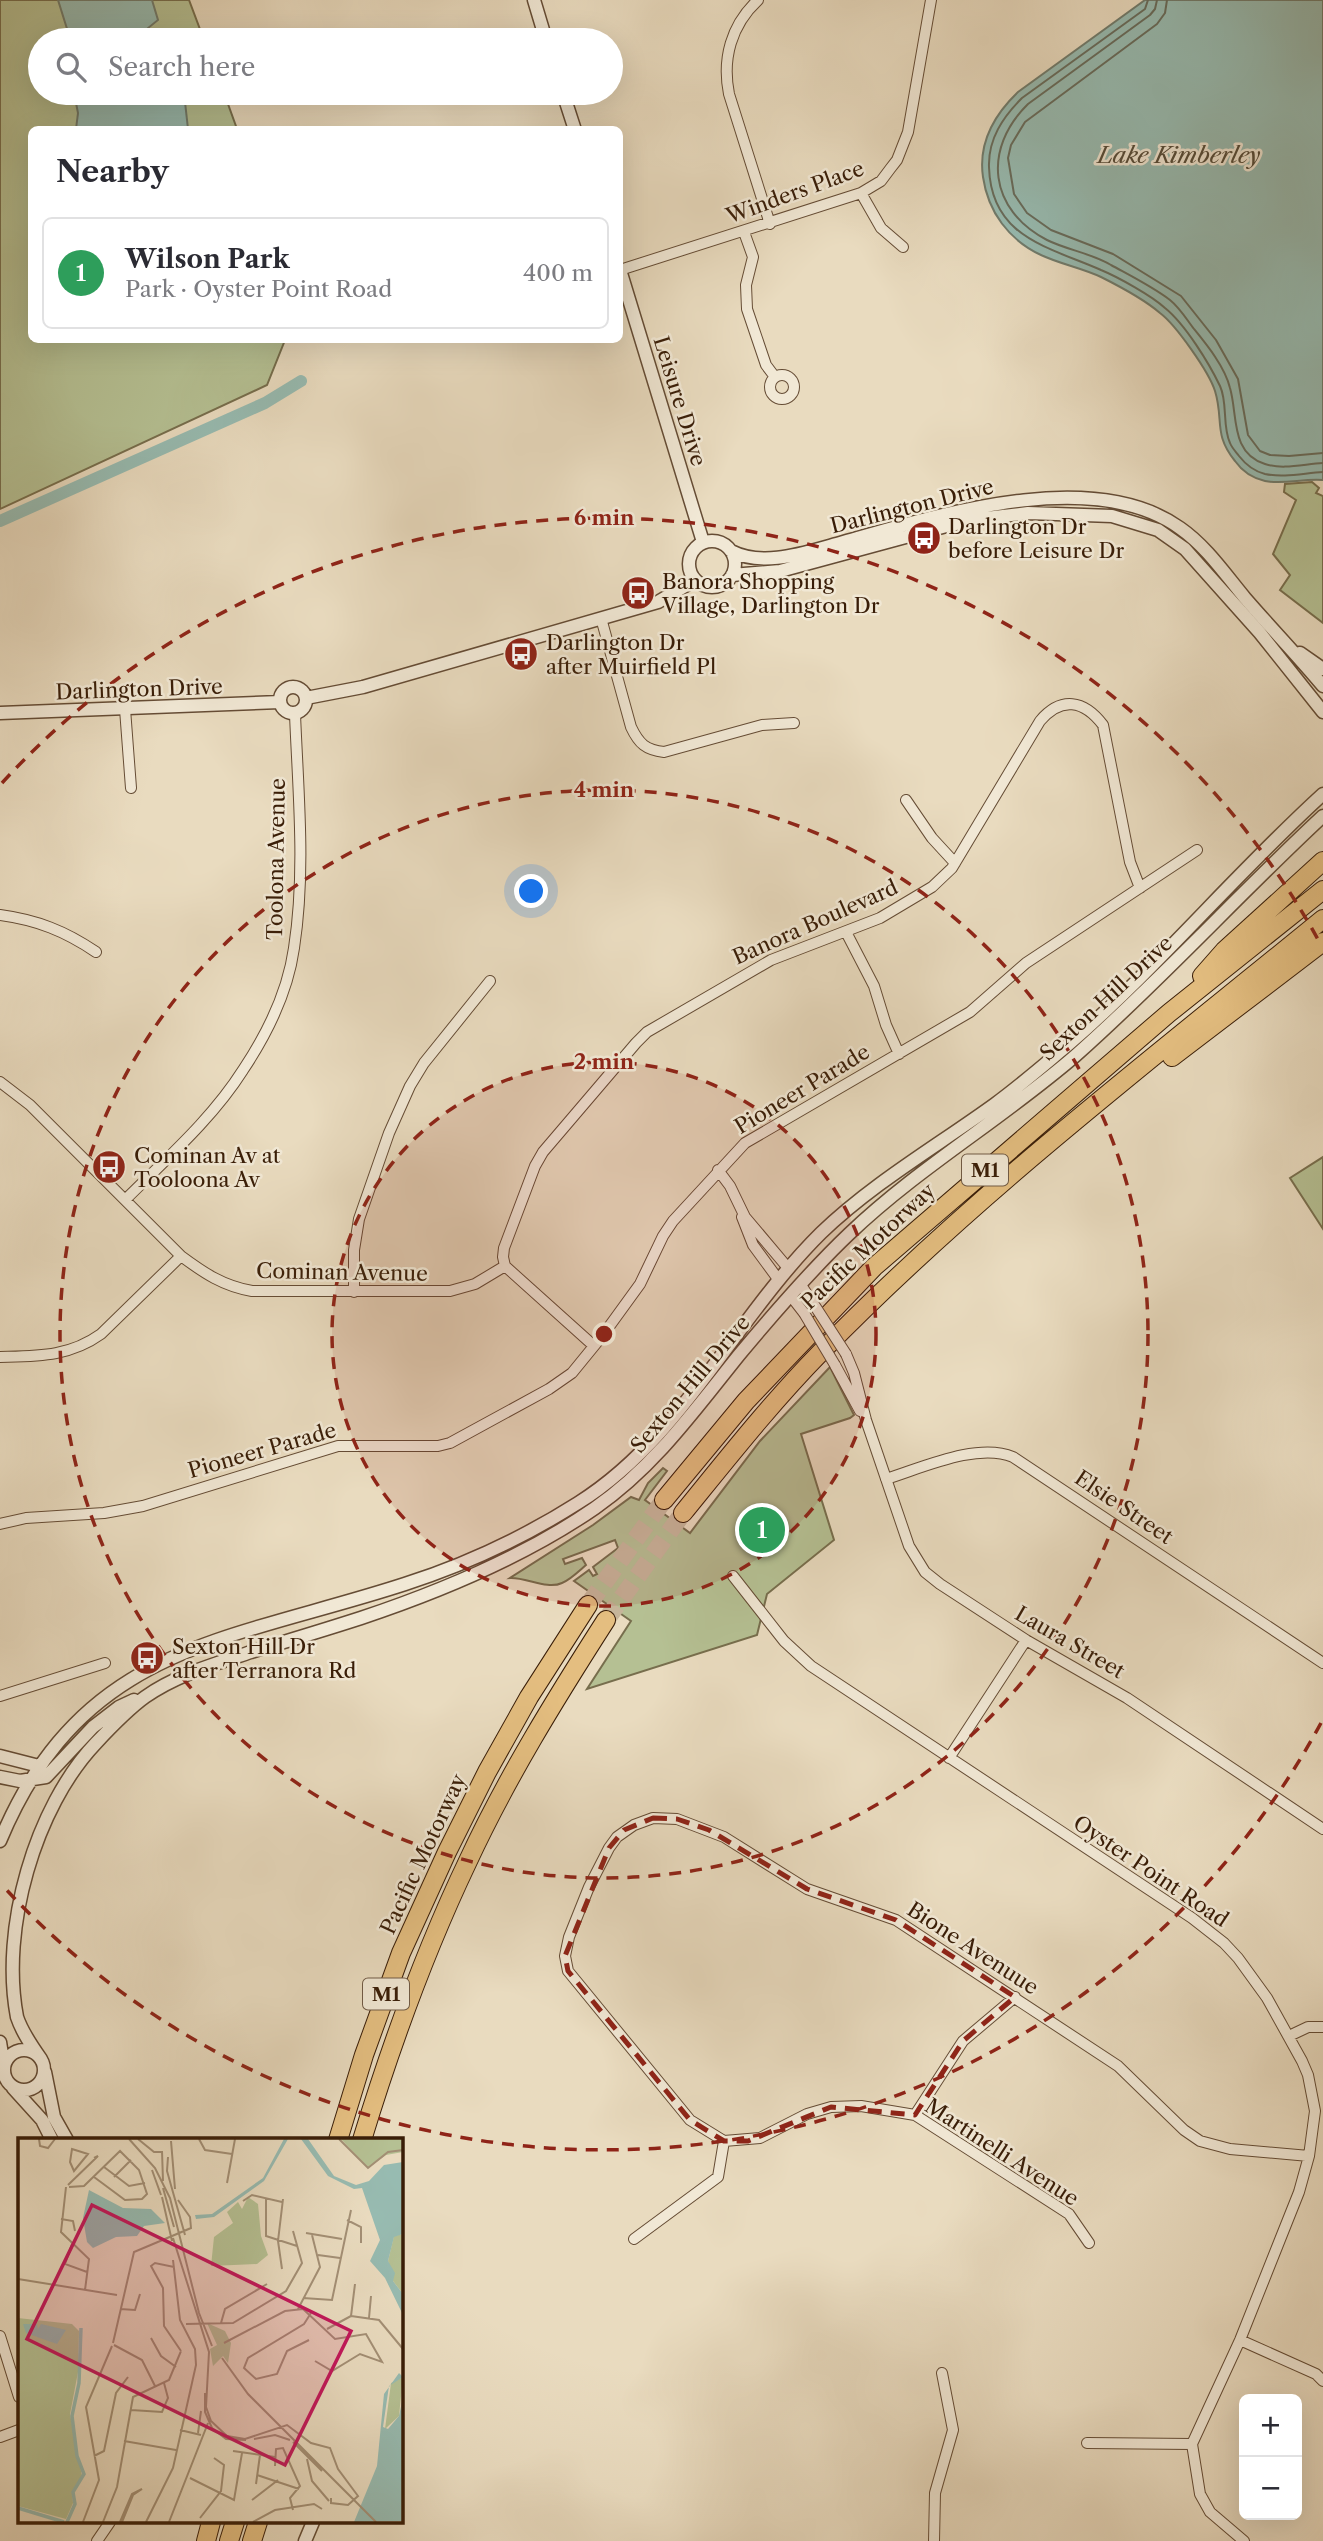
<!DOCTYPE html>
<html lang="en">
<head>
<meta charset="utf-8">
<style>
	body { margin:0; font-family:"Libre Caslon Text",serif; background:#f7f7f7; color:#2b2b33 }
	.controls { position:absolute; right:21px; bottom:21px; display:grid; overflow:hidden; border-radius:10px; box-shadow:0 7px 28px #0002 }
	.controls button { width:63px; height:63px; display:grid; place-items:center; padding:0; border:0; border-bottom:2px solid #e1e1e2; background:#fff; color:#2b2b33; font:35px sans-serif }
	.you { position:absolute; left:532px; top:892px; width:24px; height:24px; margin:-18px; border:5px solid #fff; border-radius:50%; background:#1a73e8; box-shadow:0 0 0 10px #1a73e833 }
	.badge { display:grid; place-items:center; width:46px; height:46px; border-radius:50%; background:#ea580c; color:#fff; font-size:23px; font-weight:700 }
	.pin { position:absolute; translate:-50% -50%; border:4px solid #fff; box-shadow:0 2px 7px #0006 }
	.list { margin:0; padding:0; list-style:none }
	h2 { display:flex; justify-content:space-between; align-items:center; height:91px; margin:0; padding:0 28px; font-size:30px }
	h2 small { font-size:23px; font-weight:400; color:#7c7c81 }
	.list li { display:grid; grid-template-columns:46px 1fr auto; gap:21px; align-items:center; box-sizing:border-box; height:112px; margin:0 14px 14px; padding:0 14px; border:2px solid #e1e1e2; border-radius:10px }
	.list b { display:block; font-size:26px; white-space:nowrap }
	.list p { margin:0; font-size:23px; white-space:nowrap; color:#7c7c81 }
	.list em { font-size:23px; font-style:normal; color:#7c7c81 }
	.icon { flex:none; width:38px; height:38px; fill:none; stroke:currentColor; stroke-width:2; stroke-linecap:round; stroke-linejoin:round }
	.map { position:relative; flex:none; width:1323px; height:2541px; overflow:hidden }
	.search { position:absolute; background:#fff; box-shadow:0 7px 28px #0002; left:28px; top:28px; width:595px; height:77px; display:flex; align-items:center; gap:18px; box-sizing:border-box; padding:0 24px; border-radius:38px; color:#7c7c81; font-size:26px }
	.panel { position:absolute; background:#fff; box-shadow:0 7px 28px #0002; left:28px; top:126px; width:595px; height:217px; border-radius:10px }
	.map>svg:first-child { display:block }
	.green { fill:#b5c093; stroke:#776e4d; stroke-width:2 }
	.water { fill:#97bbb1; stroke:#717c6d; stroke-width:2 }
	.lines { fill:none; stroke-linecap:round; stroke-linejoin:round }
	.shore { stroke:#686c5c; stroke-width:2 }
	.canal { stroke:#97bbb1; stroke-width:12 }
	.motorway-tunnel { stroke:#c6b59a; stroke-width:18; stroke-dasharray:18 9; stroke-linecap:butt }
	.minor-casing { stroke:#654c35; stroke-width:12 }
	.tertiary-casing { stroke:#654c35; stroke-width:15 }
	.motorway-casing { stroke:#391d07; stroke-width:20 }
	.minor { stroke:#f1e8d5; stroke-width:10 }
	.tertiary { stroke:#f1e8d5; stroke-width:12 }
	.motorway { stroke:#e4be80; stroke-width:18 }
	.minor-bridge-casing { stroke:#654c35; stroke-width:12; stroke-linecap:butt }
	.minor-bridge { stroke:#f1e8d5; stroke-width:10 }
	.marked { fill:none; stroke:#8f2418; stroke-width:5; stroke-dasharray:14 9; stroke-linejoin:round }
	.ring { fill:none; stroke:#8f2418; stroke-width:3.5; stroke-dasharray:12 9 }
	.labels { text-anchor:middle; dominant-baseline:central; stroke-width:5; stroke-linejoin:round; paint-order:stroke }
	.shield { fill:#f1e8d5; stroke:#705a45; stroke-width:2 }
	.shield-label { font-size:19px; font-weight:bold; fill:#391d07 }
	.street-label { font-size:21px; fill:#391d07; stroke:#f1e8d5 }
	.poi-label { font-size:21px; fill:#391d07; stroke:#f1e8d5; text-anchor:start }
	.water-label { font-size:23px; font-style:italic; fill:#554c3a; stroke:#f1e8d5 }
	.inset-river { fill:none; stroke:#97bbb1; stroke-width:3.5 }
	.inset-road { fill:none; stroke:#a38f75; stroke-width:2 }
	.view { fill:#c2185b; fill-opacity:0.15; stroke:#c2185b; stroke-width:3.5 }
	.inset-edge { fill:none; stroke:#391d07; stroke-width:3.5 }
	.centre { fill:#8f2418; stroke:#f1e8d5; stroke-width:3.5 }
	.ring-label { font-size:21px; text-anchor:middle; font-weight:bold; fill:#8f2418; stroke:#f1e8d5; stroke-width:5; stroke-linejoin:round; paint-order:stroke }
</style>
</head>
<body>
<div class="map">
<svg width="1323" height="2541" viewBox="0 0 1323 2541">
	<rect width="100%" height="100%" fill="#e9dbbf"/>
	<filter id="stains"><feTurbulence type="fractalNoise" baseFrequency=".00286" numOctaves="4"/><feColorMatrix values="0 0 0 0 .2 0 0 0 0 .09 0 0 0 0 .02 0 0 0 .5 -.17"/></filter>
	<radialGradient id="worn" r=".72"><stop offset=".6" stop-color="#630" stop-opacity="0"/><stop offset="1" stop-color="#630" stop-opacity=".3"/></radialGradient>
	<path class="green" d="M0,0h189l15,40h-164v53h184l13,36 -205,1v210h253l-18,45 -267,124z
		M1312,482l7,6 -3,5 7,3v127l-43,-33 10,-15 -17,-21 23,-54 -12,-8 1,-8z
		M1323,1157v72l-33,-51z
		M830,1367l24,48 -4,3 -49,16 33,106 -67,54 -10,41 -170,54 44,-68 -57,-40 15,-11 4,6 4,-2 -4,-7 25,-19 -3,-8 -52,19 2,5 17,-6 4,7c-7,6 -16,15 -24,18 -15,7 -36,-6 -52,-5l83,-53 38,-28 8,3 9,-17 15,-15 4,3 -22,29 45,33 70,-92z"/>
	<path class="water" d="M58,0h94l6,20 -16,13 -17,7h-56l-1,-8z
		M1145,0h178v480c-19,-2 -39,5 -58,1 -13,-3 -23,-10 -30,-20 -22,-27 -11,-41 -20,-70 -6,-19 -39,-66 -55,-78 -15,-13 -41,-27 -59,-36 -19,-9 -41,-13 -60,-22 -32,-15 -53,-43 -58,-78 -5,-34 11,-62 35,-85z
		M74,93h110l4,36h-112l2,-16z"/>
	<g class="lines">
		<path class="shore" d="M1148,0l-3,9 -123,89c-19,19 -34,41 -33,69 2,71 60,80 112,103 17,7 51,26 64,38 20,16 44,55 55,78 8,17 2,40 10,57 2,5 6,9 9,13 7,9 14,15 26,18 19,4 39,-1 58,-2
			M1157,0l-2,9 -5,6 -122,89c-46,45 -39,106 19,136 20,10 44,13 64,25 20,11 42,22 59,35 10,8 17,20 24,29 13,16 31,38 36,59 8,27 0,65 35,76 18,6 39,0 58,-1
			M1167,0l-2,13 -8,11 -132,98 -14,23 -3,13 6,36 13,19 24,17 62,24 68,42 35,44 22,39 10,56 12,16 10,4 19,1 34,-3"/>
		<path class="canal" d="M0,521l265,-118 36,-22"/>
		<path class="motorway-tunnel" d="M588,1605l76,-105
			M606,1620l77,-107"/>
		<g class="minor-casing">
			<path id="minor" d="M758,0c-27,25 -36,59 -29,94l41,130
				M861,193l20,35 22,19
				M744,232l9,25 -7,28 1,24 19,56 9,12
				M620,270l241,-77 20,-12 9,-12 7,-9 11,-28 23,-132
				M770 387a12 12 0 1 1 24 0a12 12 0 1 1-24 0Z
				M601,618l30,109c8,17 15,23 33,25l98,-27 32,-2
				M125,709l6,79
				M906,800l26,38 23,25
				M0,915c37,5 65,16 96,37
				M846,932l28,54 12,39 13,29
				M0,1082l30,23 151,151c23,17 42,30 71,35h198l25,-7 30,-18
				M718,1170l12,16 15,31 43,51
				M125,1200c41,-41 87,-81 118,-130 24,-36 45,-79 51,-122 12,-77 4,-157 1,-234
				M742,1217l11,28 25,34
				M505,1266l-2,-9 1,-9 31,-82 8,-14 93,-109 11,-11 124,-72 109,-42 52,-31 20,-19 88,-147c21,-25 44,-21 63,4l27,137 10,26
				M505,1266l89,80
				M801,1285l12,18
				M354,1292v-42l5,-31 30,-86 21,-47 14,-23 66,-82
				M790,1295l14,18
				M846,1354l8,19 12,47 43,126 16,26 15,12 86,56 101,58 196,131
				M0,1357c37,-1 69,0 101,-23l80,-78
				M835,1365l25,46
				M886,1479c36,-11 91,-37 127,-22l310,206
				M0,1524l26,-6 78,-5 39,-7 195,-60h100l12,-3 99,-54 23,-16 31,-38 37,-51 23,-48 10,-15 72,-78 225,-131 56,-49 171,-113
				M733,1576l51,65 27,25 381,252 32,25 14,15 29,40 35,63 6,14 7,36 -6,45 -10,36 -59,148 -48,104 8,50 10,18 34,29
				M0,1696l105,-33
				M949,1758l77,-118
				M1289,2036l19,-9h15
				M915,2115l48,-74 52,-44
				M634,2239l84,-62 6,-36
				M1089,2243l-20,-29 -154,-99 -54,-9 -30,1 -24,7 -47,24 -36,3 -34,-21 -122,-149 -3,-15 4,-19 20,-50 20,-39 8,-11 17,-12 19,-7 24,1 47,18 83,52 89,31 222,146 66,64 16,11 30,8 79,7
				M0,2336l19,61
				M1240,2340l76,34 7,7
				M0,2437l19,-7
				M1087,2443l105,1
				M97,2541l13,-19
				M934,2541l1,-48 18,-63 -11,-57"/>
		</g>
		<g class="tertiary-casing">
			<path id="tertiary" d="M534,0l12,40
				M563,93l12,37
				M620,270l83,272
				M689 564a23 23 0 1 1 46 0a23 23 0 1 1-46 0Z
				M731,551c33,17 75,1 109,-8 95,-27 252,-78 340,-15 26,18 45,46 65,70 26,30 53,58 78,88
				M732,575l48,-4 170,-46 36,-7 42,-5 84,3 46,14 27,19 75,84 63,79
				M1300,653l23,16
				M280 700a13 13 0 1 1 26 0a13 13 0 1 1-26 0Z
				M306,698l57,-11 295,-85 37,-22
				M0,713l280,-11
				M0,1756l39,10
				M0,1777l20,4 26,-4 47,-50 26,-20 15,-7
				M0,1841c82,-197 227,-199 405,-257 59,-19 121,-48 173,-81 104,-65 157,-185 243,-270 52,-50 116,-87 174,-129 26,-19 50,-40 74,-60 90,-78 166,-170 254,-250
				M0,2042l4,25
				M4 2070a20 20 0 1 1 40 0a20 20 0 1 1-40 0Z
				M41,2059c-10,-14 -19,-27 -24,-42 -17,-88 18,-210 79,-274 15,-16 31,-33 49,-46 31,-22 70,-33 106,-45 36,-11 73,-22 110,-34 81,-27 163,-61 234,-110 59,-41 99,-97 144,-153 35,-42 70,-83 110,-121 69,-66 153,-115 226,-178 86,-76 164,-162 248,-240
				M45,2072l9,45 13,23
				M13,2088l29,32 10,20
				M305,2541l8,-19"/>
		</g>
		<g class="motorway-casing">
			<path id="motorway" d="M1202,976l22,-25 99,-90
				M1172,1057l151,-115
				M664,1500l82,-99 128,-134 295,-254 154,-123
				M683,1513c44,-54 88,-110 138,-161 153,-157 332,-294 502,-433
				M338,2140l26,-85 37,-102 46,-101 40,-80 42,-75 59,-92
				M362,2140c29,-95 63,-189 106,-279 39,-84 88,-163 138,-241
				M206,2541l5,-19
				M229,2541l6,-19
				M252,2541l6,-19"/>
		</g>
		<use href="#minor" class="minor"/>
		<use href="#tertiary" class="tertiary"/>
		<use href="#motorway" class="motorway"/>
		<g class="minor-bridge-casing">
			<path id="minor-bridge" d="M813,1303l33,51
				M804,1313l31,52"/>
		</g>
		<use href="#minor-bridge" class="minor-bridge"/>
	</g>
	<path class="marked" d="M653,1818l24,1 32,11 98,59 89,31 119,77 -52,44 -48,74 -84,-8 -83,34h-24l-34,-21 -122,-149 -3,-15 44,-108 15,-18z"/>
	<circle cx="604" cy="1334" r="272" fill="#8f2418" fill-opacity=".12"/>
	<g class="ring">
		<circle cx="604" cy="1334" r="272"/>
		<circle cx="604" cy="1334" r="544"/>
		<path d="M1321 1723A816 816 0 0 1 2 1885M2 783A816 816 0 0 1 1321 945"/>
	</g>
	<defs>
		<g id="bus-disc" transform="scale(1.75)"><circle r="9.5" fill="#8f2418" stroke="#f1e8d5"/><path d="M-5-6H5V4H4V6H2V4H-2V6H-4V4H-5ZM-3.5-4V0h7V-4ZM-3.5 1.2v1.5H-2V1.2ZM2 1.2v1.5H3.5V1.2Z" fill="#fff"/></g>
	</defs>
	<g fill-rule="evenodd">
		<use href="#bus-disc" x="924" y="538"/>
		<use href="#bus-disc" x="638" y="593"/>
		<use href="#bus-disc" x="521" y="654"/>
		<use href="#bus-disc" x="109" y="1167"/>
		<use href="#bus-disc" x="147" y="1658"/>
	</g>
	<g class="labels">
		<g class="shield">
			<rect x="962" y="1154.5" width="46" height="31" rx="5"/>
			<rect x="363" y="1978.5" width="46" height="31" rx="5"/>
		</g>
		<g class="shield-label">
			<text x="985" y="1170">M1</text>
			<text x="386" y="1994">M1</text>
		</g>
		<g class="street-label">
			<text transform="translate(795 192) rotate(-20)">Winders Place</text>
			<text transform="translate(680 401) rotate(73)">Leisure Drive</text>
			<text transform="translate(912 506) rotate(-14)">Darlington Drive</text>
			<text transform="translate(139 689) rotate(-2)">Darlington Drive</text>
			<text transform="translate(276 859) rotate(-89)">Toolona Avenue</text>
			<text transform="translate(815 922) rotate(-24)">Banora Boulevard</text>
			<text transform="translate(1106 998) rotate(-43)">Sexton Hill Drive</text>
			<text transform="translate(802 1089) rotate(-31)">Pioneer Parade</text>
			<text transform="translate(868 1246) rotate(-43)">Pacific Motorway</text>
			<text transform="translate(342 1272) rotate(1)">Cominan Avenue</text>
			<text transform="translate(690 1384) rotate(-50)">Sexton Hill Drive</text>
			<text transform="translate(262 1450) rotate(-16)">Pioneer Parade</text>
			<text transform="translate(1124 1507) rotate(34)">Elsie Street</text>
			<text transform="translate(1070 1642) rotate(30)">Laura Street</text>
			<text transform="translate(423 1854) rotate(-65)">Pacific Motorway</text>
			<text transform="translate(1151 1871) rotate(34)">Oyster Point Road</text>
			<text transform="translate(973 1948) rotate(33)">Bione Avenuue</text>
			<text transform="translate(1002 2152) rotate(33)">Martinelli Avenue</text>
		</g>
		<g class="poi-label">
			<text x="948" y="526">Darlington Dr<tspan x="948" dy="24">before Leisure Dr</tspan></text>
			<text x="662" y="581">Banora Shopping<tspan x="662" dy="24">Village, Darlington Dr</tspan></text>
			<text x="546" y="642">Darlington Dr<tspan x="546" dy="24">after Muirfield Pl</tspan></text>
			<text x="134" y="1155">Cominan Av at<tspan x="134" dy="24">Tooloona Av</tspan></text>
			<text x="172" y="1646">Sexton Hill Dr<tspan x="172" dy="24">after Terranora Rd</tspan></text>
		</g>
		<g class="water-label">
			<text x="1179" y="155">Lake Kimberley</text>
		</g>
	</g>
	<g transform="translate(18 2138)">
		<rect width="385" height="385" fill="#e9dbbf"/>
		<path d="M323,1h62v13l-17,3 -18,13zM230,59l10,7 3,32 7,19 -11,9 -46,2 3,-29 19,-14 -6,-11 11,-10 4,7zM385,96v60l-10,-13 -5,-20 6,-25zM0,180l54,6 7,7 -1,41 -8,42 12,62 -10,15 1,12 -7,16 -48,-13zM189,185l18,8 6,12 -3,20 -5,-7 -10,10 -3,-17 7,-4zM385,239l-4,39 -14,13 6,-46z" fill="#b5c093"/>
		<path d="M266,1h4l-24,42 -50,36 -18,2 -1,-4 17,-1 51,-36zM283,1h7l26,37 22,9 13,-4 15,-16 19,-3v72l-9,3 -6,24 7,12 -2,8 10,13v21l-18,-37 -15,-17 10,-21 -18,-52 -8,1 -26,-13zM71,52l34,18 28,1 14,14 -21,3 -7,10 -21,1 -23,11 -6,-6 -4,-24zM5,186h14l1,5 3,-5 25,6 -9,14 -31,-11zM381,235l4,4 -14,9 -6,41 5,2 11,-13 4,-19v124l-49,1 23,-56 7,-72z" fill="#97bbb1"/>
		<path class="inset-river" d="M0,370l46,14M49,384l8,-18 -2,-12 11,-18 -7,-18 -5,-40 7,-33 2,-55"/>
		<path class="inset-road" d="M21,1l1,7 8,2 7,-9M111,1l26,29 15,30 29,115 13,33M120,1l16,13h8M181,1l6,11 27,4M321,1l29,29 20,-16 15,-2M153,3l4,48M54,11l16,5 -14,17 -4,-9zM144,13l1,30M150,19l-1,14 18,64M86,29l25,19 16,-3M134,32l9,25M96,39l17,-17M209,45l8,-44M50,47l30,-29 -4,2M48,49l-5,45 28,27 -4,31M51,49l15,-1 36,-35 19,19 8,24 -5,5 -17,1 -31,-23M145,50l11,39M144,59l10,44M248,61v37l31,10M225,63l9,-6 30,7M43,81l12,2 2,10M329,82l14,7v16M288,95l36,6M155,100l36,114 -3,55 5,14 16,15 18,3 42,-14 24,18 19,5 8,21 20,27 -10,9 -17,-2v-5M54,106l-7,20 22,8M300,117l22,3M156,129l-19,-4 -4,3 12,22 1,38 17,25M264,131l-4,-28 5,-42M0,141l99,16M285,160l29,2 19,-90M102,171l15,1 5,-16M280,171l22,-42 -8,-32M333,178l28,4 24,29M351,180l2,-22M203,185l4,-14 42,-25M168,186l47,-1 53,-32 16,-28 -9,-32M309,191l24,-13 4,-32M133,200l10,18 15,11M291,202l-22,11 -10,23 -21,5 -12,-11 4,-10 56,-34 7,-11M95,205l21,-91 57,-24 -1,-11 -12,-17M206,205l61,-32 18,-2 32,30 31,-5 16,28 -22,-8 -28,17 -17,-10M96,207l28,15 13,26M204,220l26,36 128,128M187,255v19l7,16 14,11 20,1M113,272l31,2 6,-14 -4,-15M162,292l21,5M180,295l3,-22M236,301l21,-4 15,5M106,303l52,9M275,304l29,29M215,313l42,6M76,318l10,-5 12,-58 12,-16M289,321l5,22 17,20M257,328l1,-17 7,-1 17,38 -10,12 3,12M239,337l42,14M172,340l44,22 8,-47M238,346l4,-29M234,362l26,-20M182,380l21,-27 3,-26 -10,-7M65,384l16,-42 -13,-73 26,-61M85,384l14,-35 16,-90 36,-17 12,-29M102,384l12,-28 10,-5 -9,6 -11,27M128,384l27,-54 23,-103 -1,-16 -15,-29 -7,-60M151,384l39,-99M235,384l22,-12 39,-6 8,5"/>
		<path class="view" d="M74,67l259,126 -66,134 -258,-126z"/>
		<rect width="385" height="385" class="inset-edge"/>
	</g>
	<circle cx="604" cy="1334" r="10" class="centre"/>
	<g class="ring-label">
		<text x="604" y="525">6 min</text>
		<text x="604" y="797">4 min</text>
		<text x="604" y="1069">2 min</text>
	</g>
	<rect width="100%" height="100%" filter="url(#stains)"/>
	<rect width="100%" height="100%" fill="url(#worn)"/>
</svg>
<div class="controls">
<button>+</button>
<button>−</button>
</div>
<div class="you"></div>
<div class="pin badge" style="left:762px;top:1530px;background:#2e9e5b">1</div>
<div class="search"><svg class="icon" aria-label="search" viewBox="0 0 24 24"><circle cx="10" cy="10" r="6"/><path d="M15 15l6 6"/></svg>Search here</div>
<section class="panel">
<h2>Nearby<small></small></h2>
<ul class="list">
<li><span class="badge" style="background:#2e9e5b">1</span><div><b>Wilson Park</b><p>Park · Oyster Point Road</p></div><em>400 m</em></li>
</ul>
</section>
</div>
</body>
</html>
